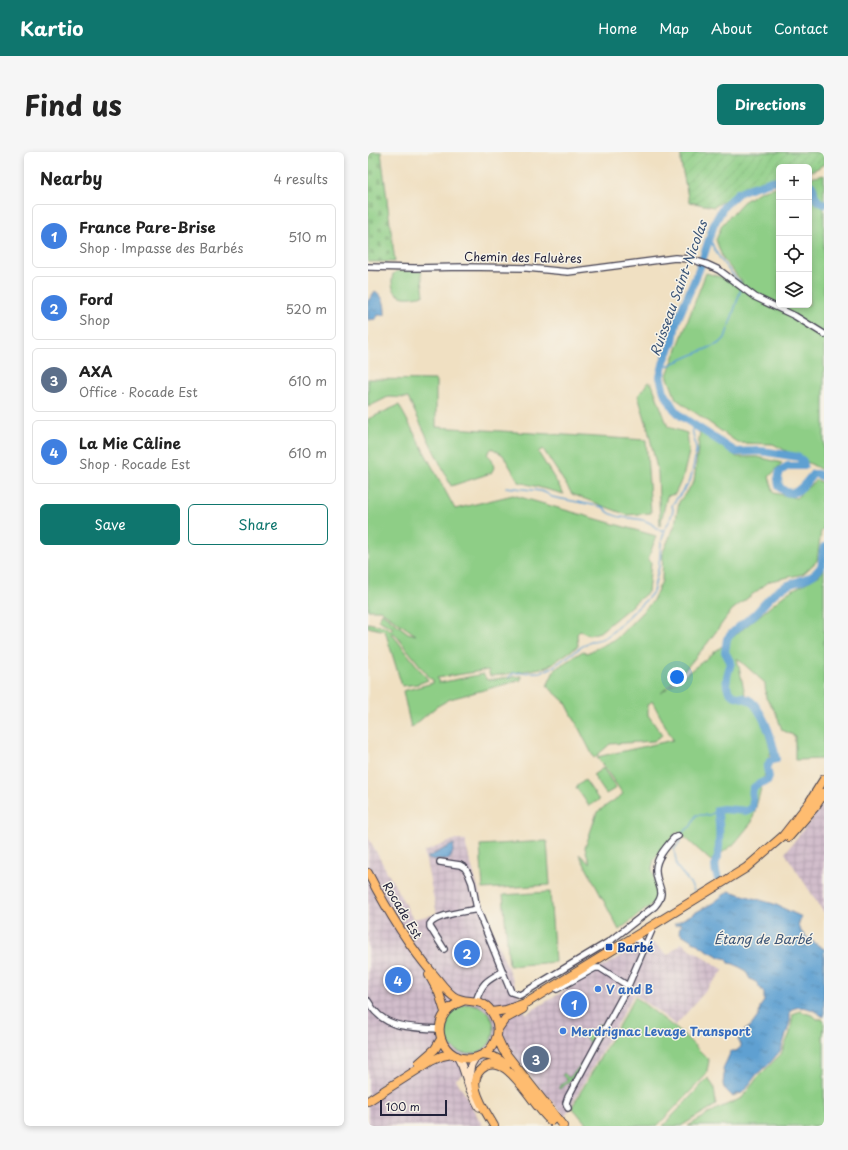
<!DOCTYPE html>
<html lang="en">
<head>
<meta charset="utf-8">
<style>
	body { margin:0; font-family:"Playpen Sans",sans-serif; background:#f6f6f6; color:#222 }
	.controls { position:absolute; right:12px; top:12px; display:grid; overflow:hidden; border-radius:6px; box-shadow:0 2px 6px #0003 }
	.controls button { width:36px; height:36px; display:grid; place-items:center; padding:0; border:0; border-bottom:1px solid #e0e0e0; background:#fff; color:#222; font:20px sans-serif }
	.scale { position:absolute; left:12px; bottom:10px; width:67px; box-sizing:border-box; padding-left:4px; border:2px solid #22223b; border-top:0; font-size:11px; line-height:14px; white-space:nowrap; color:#22223b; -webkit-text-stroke:3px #f7f3e8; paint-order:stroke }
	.you { position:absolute; left:309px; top:525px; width:14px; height:14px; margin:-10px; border:3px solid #fff; border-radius:50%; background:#1a73e8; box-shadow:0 0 0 6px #1a73e833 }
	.badge { display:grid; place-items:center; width:26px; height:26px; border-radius:50%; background:#0f766e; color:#fff; font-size:13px; font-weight:700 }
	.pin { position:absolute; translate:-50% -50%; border:2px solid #fff; box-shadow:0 1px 4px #0006 }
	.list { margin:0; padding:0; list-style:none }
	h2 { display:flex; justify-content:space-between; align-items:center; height:52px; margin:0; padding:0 16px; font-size:17px }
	h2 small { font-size:13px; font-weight:400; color:#767676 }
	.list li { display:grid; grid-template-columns:26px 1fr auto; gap:12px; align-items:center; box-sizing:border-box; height:64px; margin:0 8px 8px; padding:0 8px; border:1px solid #e0e0e0; border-radius:6px }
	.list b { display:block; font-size:15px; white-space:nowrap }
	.list p { margin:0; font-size:13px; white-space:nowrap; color:#767676 }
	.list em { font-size:13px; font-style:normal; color:#767676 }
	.actions { display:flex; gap:8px; padding:12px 16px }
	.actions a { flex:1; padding:9px 0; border:1px solid #0f766e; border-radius:6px; text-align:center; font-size:14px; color:#0f766e }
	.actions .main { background:#0f766e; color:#fff }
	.icon { flex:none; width:22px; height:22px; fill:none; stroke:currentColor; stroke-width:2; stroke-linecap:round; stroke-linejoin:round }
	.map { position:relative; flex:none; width:456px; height:974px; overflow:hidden; border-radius:6px }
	header { display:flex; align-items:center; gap:24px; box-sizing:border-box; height:56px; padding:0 20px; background:#0f766e; color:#fff }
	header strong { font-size:19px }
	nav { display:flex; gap:22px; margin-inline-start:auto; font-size:14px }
	.intro { display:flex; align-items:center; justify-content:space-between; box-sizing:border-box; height:96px; padding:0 24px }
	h1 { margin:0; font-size:28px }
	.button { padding:10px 18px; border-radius:6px; background:#0f766e; color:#fff; font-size:14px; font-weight:700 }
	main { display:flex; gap:24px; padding:0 24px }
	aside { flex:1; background:#fff; border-radius:6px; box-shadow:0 2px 6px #0003 }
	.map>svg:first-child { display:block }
	.industrial { fill:url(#industrial-grid) }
	.green { fill:#8ece86; stroke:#587860 }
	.cemetery { fill:url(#cemetery-stones); stroke:#587860 }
	.garden { fill:url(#garden-furrows); stroke:#587860 }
	.water { fill:url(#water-ripples); stroke:#406186 }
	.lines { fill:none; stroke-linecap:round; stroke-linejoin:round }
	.stream { stroke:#5ea0d1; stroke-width:1.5 }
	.river { stroke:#5ea0d1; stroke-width:8 }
	.minor-casing { stroke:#413e4f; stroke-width:8 }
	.secondary-casing { stroke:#413e4f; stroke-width:9 }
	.primary-casing { stroke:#413e4f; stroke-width:10 }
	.minor { stroke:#fff; stroke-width:5.5 }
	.secondary { stroke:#ffe4c6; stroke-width:7 }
	.primary { stroke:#febc70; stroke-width:8 }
	.transit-dot { fill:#1a4fb4; stroke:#f7f3e8; stroke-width:1.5 }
	.shop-dot { fill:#3f7fe0; stroke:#f7f3e8; stroke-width:1.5 }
	.labels { text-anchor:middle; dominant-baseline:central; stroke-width:3; stroke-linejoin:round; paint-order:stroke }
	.street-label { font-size:12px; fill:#22223b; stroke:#f7f3e8 }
	.transit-label { font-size:12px; font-weight:bold; fill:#164399; stroke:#f7f3e8; text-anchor:start }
	.shop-label { font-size:12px; font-weight:bold; fill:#366cbe; stroke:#f7f3e8; text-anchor:start }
	.water-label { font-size:13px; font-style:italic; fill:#3a5477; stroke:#f7f3e8 }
</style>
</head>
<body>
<header>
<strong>Kartio</strong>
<nav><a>Home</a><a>Map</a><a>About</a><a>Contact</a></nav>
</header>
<div class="intro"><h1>Find us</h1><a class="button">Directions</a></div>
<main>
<aside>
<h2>Nearby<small>4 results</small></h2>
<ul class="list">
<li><span class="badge" style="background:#3f7fe0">1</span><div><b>France Pare-Brise</b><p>Shop · Impasse des Barbés</p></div><em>510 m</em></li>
<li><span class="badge" style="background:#3f7fe0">2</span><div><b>Ford</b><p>Shop</p></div><em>520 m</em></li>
<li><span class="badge" style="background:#5c6f8a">3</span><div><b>AXA</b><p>Office · Rocade Est</p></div><em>610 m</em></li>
<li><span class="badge" style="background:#3f7fe0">4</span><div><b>La Mie Câline</b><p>Shop · Rocade Est</p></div><em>610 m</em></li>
</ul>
<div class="actions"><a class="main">Save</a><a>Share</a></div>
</aside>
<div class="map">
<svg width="456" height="974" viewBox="0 0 456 974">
	<defs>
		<pattern id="industrial-grid" width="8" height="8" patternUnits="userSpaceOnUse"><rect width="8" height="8" fill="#d1bdcb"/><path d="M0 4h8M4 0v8" fill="none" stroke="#b3a2af"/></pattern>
		<pattern id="cemetery-stones" width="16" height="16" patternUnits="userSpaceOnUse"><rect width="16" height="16" fill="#8ece86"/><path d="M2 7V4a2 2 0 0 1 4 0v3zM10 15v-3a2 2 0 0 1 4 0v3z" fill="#7ab175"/></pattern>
		<pattern id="garden-furrows" width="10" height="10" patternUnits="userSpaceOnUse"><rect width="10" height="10" fill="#8ece86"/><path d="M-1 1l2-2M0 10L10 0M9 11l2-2" fill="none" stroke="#7ab175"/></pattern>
		<pattern id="water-ripples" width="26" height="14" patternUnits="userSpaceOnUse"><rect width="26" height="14" fill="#5ea0d1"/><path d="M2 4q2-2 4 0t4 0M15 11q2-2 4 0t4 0" fill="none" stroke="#4d82ab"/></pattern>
	</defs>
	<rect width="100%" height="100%" fill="#f7f3e8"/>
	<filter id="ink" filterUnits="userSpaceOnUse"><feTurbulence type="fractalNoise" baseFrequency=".025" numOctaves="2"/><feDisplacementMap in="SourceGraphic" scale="8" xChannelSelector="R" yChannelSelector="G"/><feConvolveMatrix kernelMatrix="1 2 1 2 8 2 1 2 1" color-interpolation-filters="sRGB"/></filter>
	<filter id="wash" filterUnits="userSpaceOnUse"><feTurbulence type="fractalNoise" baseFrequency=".012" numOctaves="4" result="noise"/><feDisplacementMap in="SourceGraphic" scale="16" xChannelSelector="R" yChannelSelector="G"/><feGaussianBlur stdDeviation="0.9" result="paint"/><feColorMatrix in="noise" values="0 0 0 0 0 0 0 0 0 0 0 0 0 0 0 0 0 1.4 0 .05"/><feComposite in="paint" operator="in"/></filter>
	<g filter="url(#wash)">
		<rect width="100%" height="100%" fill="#f0e0c2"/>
		<path class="industrial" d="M456,651v110l-39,-60z
			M0,685l45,82 24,-5 -13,-62 32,-13 10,1v6l18,63 42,105 112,-69 14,-3 16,13 13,-12 43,27 -48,55 -42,-31 -69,123 -61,-71 -48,33 27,47h-115z"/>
		<path class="green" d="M456,23v296l-51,-27 -35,-1 -62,-44 -9,-24 39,-102 37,10 -20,-24 -7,-19 6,-15 21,-23 18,-11 18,-5v119h30v-127z
			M29,119h24l3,24c-6,1 -14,3 -20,2 -11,-2 -14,-13 -11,-23z
			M0,227l68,1v47l210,13 5,73 -24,2 -55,-21 -29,-45 -5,3 26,42 -45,-12 -16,-27 -11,-7 -5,6 5,5 2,9 -3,5 -40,13 -43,-88 -20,-1 -20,10z
			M280,230l4,2 16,43 19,6 2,19 -6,25 -8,17 -8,2 -7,30 -2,-53 -11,-48 -9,-29z
			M31,253l56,104 58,-14 143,41 -8,24 3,2 -3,30 -48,40 -11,3 -9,-4 -3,3 1,12 -31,21 -46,8 -11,1 -2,-6 -51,8 2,5 44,-9 4,6 34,-4v4l-71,19 -14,8 -25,21 -8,-37 30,-8v-3l-3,-2 -36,-45 -2,1 36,46 -10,4 -16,2 -17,-55 -17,-4v-4l18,4 5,4 2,-3 -15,-8 4,-7 26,20 8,2 -36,-25h-12v-191z
			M332,279l37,26h21l24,6 -13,14 5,16 22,5 20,-18 8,3v11l-3,7 3,2v26l-3,2 -4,30 -14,13 -33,7 -38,29 -26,35 -22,26 -23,22 45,-34 81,-66 33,-18 4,-7v191l-29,1v-24l-13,-6 -6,-17 -10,-15 -1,-15 -28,-25 8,36 17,26 9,31 -19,71 -18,22 -23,17 -33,-30 -24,28 -2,10 8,27 -1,3 -40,31 -40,-76 11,10 -5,-16 12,-36 26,-18 -26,-37 76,-17 -21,-39 -4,4v10l14,20 -8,6 -44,3 -16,14 -28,-55 -19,-17 8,-17 28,-18 4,2 29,-14 36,-37 10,-21 1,-29 12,-27 4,-23 15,-20z
			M235,616l13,20 -10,6 -13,-19z
			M217,628l14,20 -10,6 -13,-19z
			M179,689l3,44 -67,4 -3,-44z
			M182,740l5,70 -46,4 -6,-71z
			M267,845l48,37 24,24 2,3 -3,14 -49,51h-69l-16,-19z
			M76 877a25 25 0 1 1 50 0a25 25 0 1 1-50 0Z
			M432,859l14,5 3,3h5l2,2 -1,19 1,2v84h-136l29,-17 25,-11 16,-21 23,-23 9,-21 3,-19z
			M230,872h3l3,2 -9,17 -4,2 -9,-12 3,-2 5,5 2,-3h3l3,-5z
			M216,910l-10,20 -3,-2 -11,9 -2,-1 9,-8 -5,-5 2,-2 5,5z
			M340,926l6,9 2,18 -35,21h-18z"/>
		<path class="cemetery" d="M0,0h13l14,110h-27z"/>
		<path class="garden" d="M313,0h143v12l-6,4 -9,4v-5h-30v10l-31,8 -34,22 -25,-5 -8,-39z"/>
		<path class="water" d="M7,139c9,6 10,13 10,24h-7l-2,4 -8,1v-19z
			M86,692c0,3 -2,14 -5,15 -3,2 -20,1 -23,-1z
			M361,739l45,13 28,13 -4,8c3,11 17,18 26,24v68c-11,-7 -19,-13 -32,-8l-2,3v10l-9,28 -11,13 -13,11 -12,16 -3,3 -10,3 -8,-8 -1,-4 1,-9 -1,-6 8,-18h5l5,-4v-3l-3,-4 3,-7 10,-7 8,-11 1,-8 4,-6v-8l-8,-11 -6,-3 -5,-9 -11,-6 -5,-1 -2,-4c-10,-1 -37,-20 -47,-26l-1,-3 2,-5v-2l-6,2 -1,-1 39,-21z"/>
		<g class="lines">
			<path class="stream" d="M342,85c5,19 18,32 30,46
				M294,216l58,-25 5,-5 16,-49
				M138,335l35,4 5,2 6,4 51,10c12,15 29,8 45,15 6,2 9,10 16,8
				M141,525l5,-4 26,-1 11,-4 39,-27c8,0 13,-2 19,-6l39,-37 5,-6 6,-26 2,-23 4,-14 5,-9 3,-10 -1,-5 18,-24 1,-4c2,-8 4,-17 5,-26 0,-10 -5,-19 -4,-29
				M326,739l-4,-8 -13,-16 -3,-18 5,-6 3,-10 9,-7 5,-11h14l7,-5"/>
			<path class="river" d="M411,28l-7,1 -25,8 -9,4 -14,13 -10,18 -15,46 -23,53 -3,18 -9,20 -4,16 4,15 10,17 8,8 54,35 23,-1 9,1 30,5 5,4 1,5h-16l-8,5 -2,8 1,7c14,17 25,-1 34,-12h4l7,3
				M441,32l4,3c1,7 2,15 11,17
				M350,727c-2,-6 -4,-12 -2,-18 2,-5 2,-1 2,-6 2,-13 2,-33 -1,-45l6,-1 25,2 4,-3c4,-19 -8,-18 16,-28l1,-3 -2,-9 3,-7 6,-2c-4,-20 -9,-38 -22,-55 -4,-6 -12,-6 -19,-8 -14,-6 -7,-24 -4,-33l-6,-11 2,-13c7,-10 19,-17 28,-25 9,-9 16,-20 27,-26 12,-7 30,-8 38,-20 4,-6 1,-14 4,-21"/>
		</g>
	</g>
	<g filter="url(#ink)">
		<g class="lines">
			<g class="minor-casing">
				<path id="minor" d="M0,115l47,1 48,-1 64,1 41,4 107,-14 15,1 16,5 13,6 36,27 40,19 29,18
					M72,710l20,3 5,3 3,5 4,10 5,26 34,83 9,3 90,-54 45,-35c13,-15 1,-20 1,-35 -1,-12 11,-25 18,-33l4,-2
					M262,787c7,-1 13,2 15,9
					M76,797l-14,-22v-3c7,-10 35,-12 47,-15
					M189,837l38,-21h5l28,18
					M0,849c15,29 43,26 71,28
					M108,849c6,-18 10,-20 26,-29
					M200,956l-2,-5 2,-6 60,-111 24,-56"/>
			</g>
			<g class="secondary-casing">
				<path id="secondary" d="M89,904l5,10 8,24 9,17
					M100,929l3,-16 4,-7"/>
			</g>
			<g class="primary-casing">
				<path id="primary" d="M421,685l26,-30 9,-14
					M0,721c19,37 39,71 66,102 6,7 11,15 19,21 14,10 30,-2 41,20 9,16 0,36 -17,41 -35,11 -56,-42 -14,-56
					M61,823l10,18 6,19
					M124,860l14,-2 22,-8 218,-134 37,-32 26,-33 15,-24
					M130,877l7,-10 18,-10
					M129,885l6,13 60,76
					M114,903c10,1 17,3 24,10
					M51,911l16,-14 6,-10
					M0,949l63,-40 11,-5 10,-2
					M126,974c-8,-15 -33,-47 -8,-60 7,-3 14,-1 20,3 18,14 28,37 45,52"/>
			</g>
			<use href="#minor" class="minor"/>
			<use href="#secondary" class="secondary"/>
			<use href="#primary" class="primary"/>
		</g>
	</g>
	<rect class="transit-dot" x="237" y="791" width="8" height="8" rx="2"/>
	<g class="shop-dot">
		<circle cx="230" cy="837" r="4"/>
		<circle cx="195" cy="879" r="4"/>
	</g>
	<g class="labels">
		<g class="street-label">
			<text transform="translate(155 105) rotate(1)">Chemin des Faluères</text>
			<text transform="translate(35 758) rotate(59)">Rocade Est</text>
		</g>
		<g class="transit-label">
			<text x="249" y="795">Barbé</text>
		</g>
		<g class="shop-label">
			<text x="238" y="837">V and B</text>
			<text x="203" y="879">Merdrignac Levage Transport</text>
		</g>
		<g class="water-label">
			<text transform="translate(310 136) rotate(-70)">Ruisseau Saint-Nicolas</text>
			<text x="395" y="786">Étang de Barbé</text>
		</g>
	</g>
</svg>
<div class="controls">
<button>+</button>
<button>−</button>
<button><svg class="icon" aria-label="locate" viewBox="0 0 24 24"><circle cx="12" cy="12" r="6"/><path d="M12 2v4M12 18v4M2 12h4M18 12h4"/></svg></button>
<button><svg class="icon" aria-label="layers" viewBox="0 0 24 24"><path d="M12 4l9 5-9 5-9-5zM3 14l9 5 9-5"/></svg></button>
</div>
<div class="scale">100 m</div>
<div class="you"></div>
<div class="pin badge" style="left:206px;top:852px;background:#3f7fe0">1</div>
<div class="pin badge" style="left:99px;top:801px;background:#3f7fe0">2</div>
<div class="pin badge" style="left:168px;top:907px;background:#5c6f8a">3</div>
<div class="pin badge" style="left:30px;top:828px;background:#3f7fe0">4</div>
</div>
</main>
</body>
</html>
